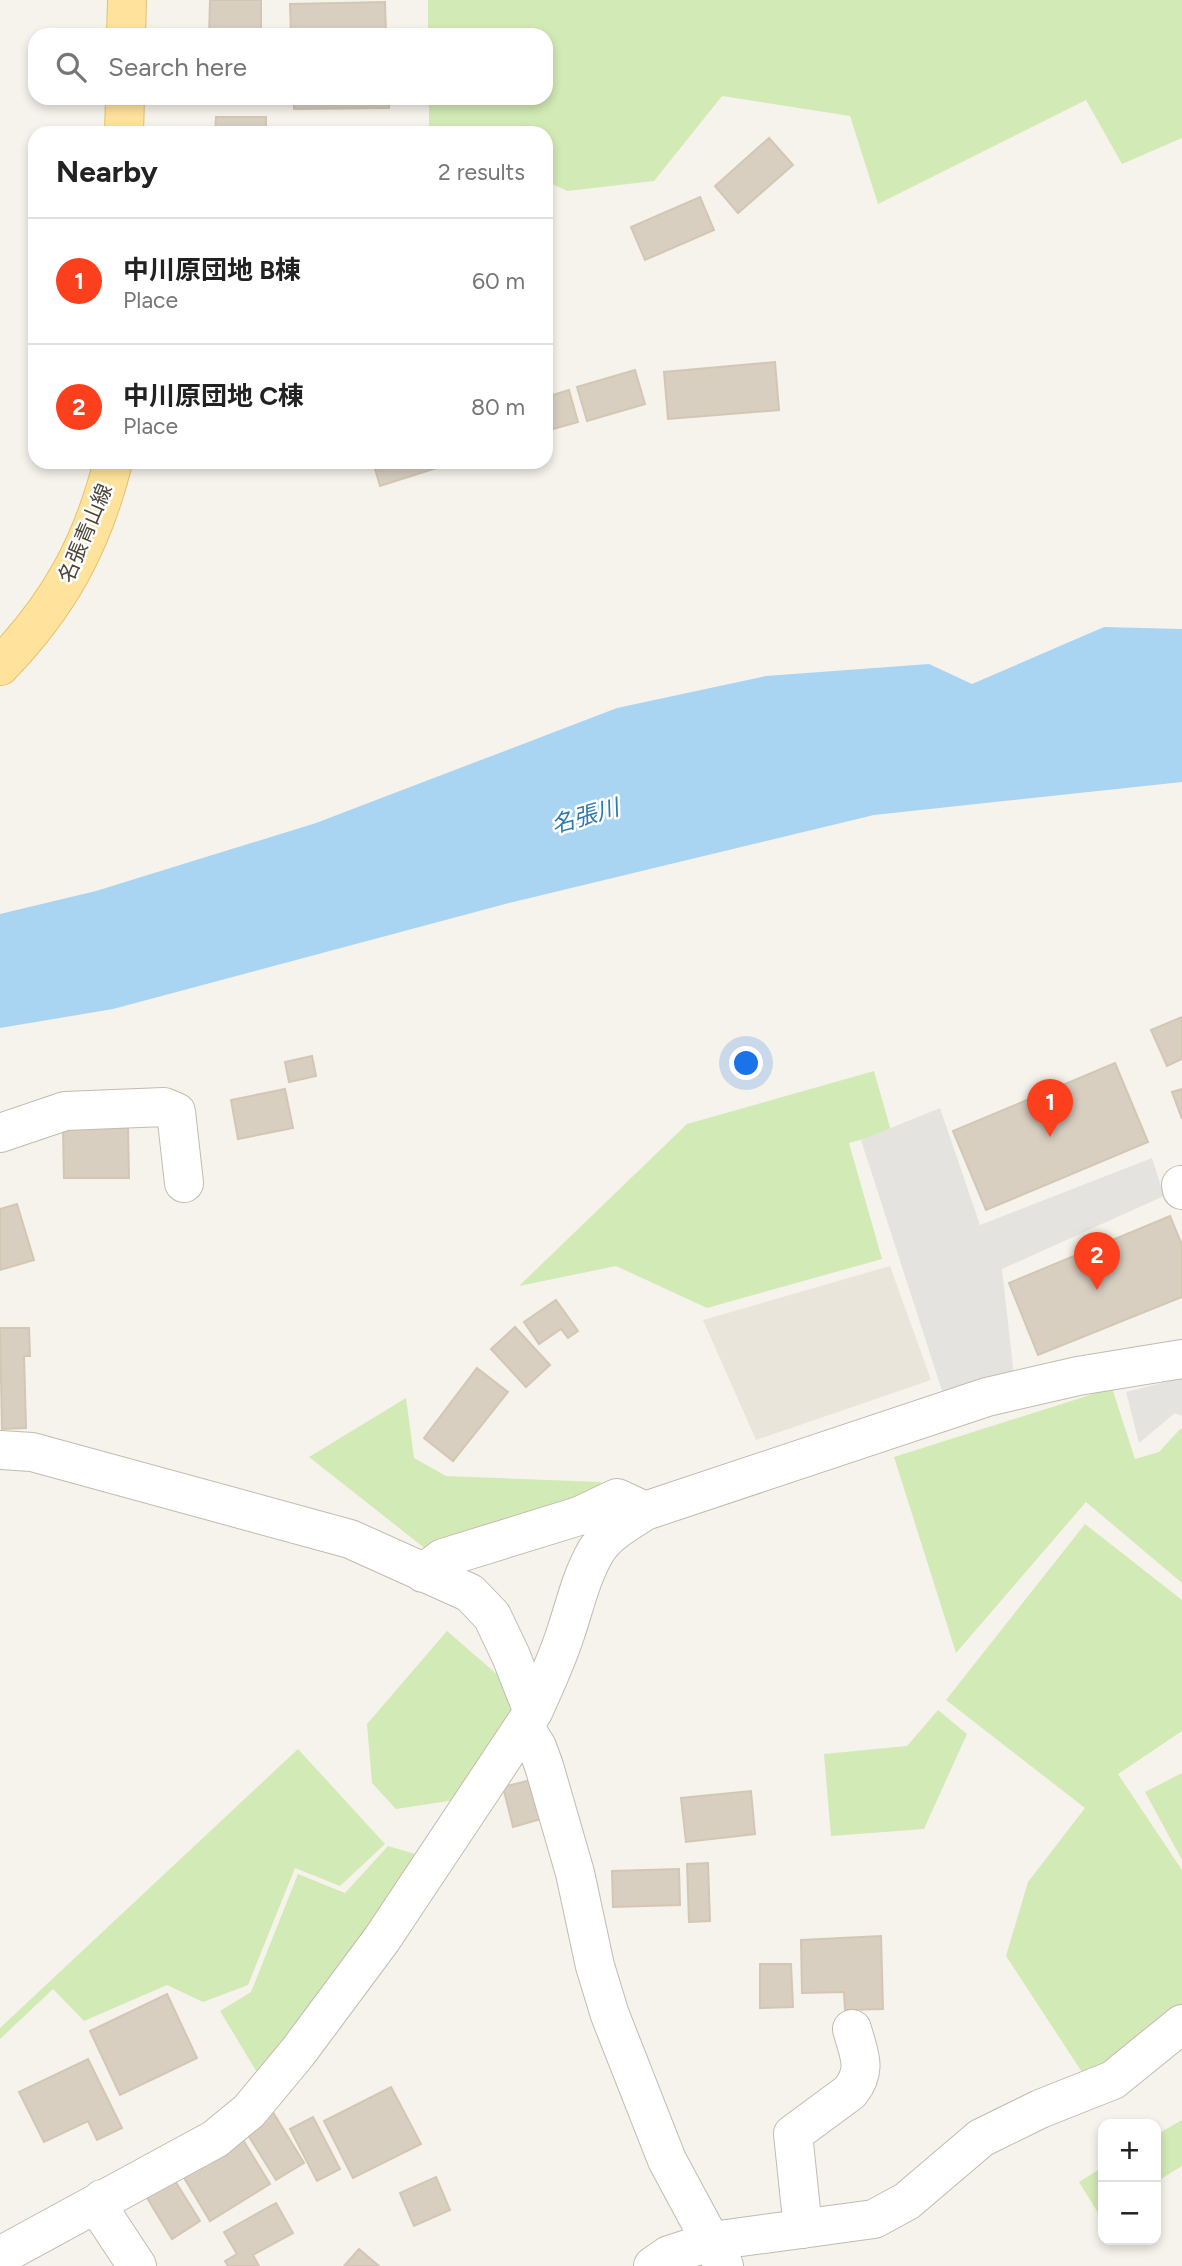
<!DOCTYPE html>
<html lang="en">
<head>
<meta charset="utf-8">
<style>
	body { margin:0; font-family:Figtree,"Noto Sans JP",sans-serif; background:#f6f6f6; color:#222 }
	.controls { position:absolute; right:21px; bottom:21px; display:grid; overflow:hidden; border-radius:14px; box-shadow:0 4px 10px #0003 }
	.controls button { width:63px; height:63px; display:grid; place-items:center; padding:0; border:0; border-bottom:2px solid #e0e0e0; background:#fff; color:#222; font:35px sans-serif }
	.you { position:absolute; left:747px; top:1064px; width:24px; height:24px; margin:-18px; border:5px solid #fff; border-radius:50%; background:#1a73e8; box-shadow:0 0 0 10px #1a73e833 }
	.badge { display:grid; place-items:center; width:46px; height:46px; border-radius:50%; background:#fc3f1d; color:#fff; font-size:23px; font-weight:700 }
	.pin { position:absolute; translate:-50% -58px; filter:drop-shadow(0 2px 4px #0008) }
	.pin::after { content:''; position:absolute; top:37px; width:24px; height:21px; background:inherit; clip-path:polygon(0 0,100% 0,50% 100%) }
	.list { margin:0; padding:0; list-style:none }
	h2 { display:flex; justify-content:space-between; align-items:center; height:91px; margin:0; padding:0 28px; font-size:30px }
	h2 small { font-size:23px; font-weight:400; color:#767676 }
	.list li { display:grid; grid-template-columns:46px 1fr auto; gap:21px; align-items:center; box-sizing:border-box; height:126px; padding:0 28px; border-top:2px solid #e0e0e0 }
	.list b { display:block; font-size:26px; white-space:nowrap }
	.list p { margin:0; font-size:23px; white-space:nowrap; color:#767676 }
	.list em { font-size:23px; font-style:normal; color:#767676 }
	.icon { flex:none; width:38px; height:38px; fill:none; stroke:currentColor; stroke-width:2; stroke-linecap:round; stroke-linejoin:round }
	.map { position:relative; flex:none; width:1182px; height:2266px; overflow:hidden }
	.search { position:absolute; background:#fff; box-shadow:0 4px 10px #0003; left:28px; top:28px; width:525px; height:77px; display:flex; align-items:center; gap:18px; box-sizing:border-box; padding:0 24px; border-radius:21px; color:#767676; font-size:26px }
	.panel { position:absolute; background:#fff; box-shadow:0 4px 10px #0003; left:28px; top:126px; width:525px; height:343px; border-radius:21px }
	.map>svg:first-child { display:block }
	.residential { fill:#eae5da }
	.green { fill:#d2eab5 }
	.parking { fill:#e5e3e0 }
	.water { fill:#a9d4f2 }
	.building { fill:#d8cfc1; stroke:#d3c7b4; stroke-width:2 }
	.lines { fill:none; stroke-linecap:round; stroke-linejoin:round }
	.minor-casing { stroke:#c2bbae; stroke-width:40 }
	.major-casing { stroke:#e6c16a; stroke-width:40 }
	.minor { stroke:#fff; stroke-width:38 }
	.major { stroke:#ffe39c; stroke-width:38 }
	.labels { text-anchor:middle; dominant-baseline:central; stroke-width:5; stroke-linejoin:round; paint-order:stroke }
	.street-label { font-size:21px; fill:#4b4439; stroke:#fff }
	.water-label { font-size:23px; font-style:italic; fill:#2e7ab2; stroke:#fff }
</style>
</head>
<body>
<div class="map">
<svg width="1182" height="2266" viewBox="0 0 1182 2266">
	<rect width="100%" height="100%" fill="#f6f3ec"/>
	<path class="residential" d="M890,1266l41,114 -175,60 -53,-120z"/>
	<path class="green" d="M428,0h754v138l-60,26 -36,-64 -208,104 -28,-88 -128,-20 -68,85 -87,10 -21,-10v-48h-107l-10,-5v-30h117v-63h-118z
		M874,1071l17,60 -42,12 33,116 -175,49 -91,-42 -97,20 168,-162z
		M1112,1388l23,71 24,-7 21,-23h2v154l-96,-81 -130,151 -62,-196z
		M406,1398l8,60 32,18 155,6 -1,13 -173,55 -118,-93z
		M1085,1524l97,76v131l-64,43 64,96v160l-89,59 -87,-133 22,-74 57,-74 -139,-108z
		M447,1631l88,76 -80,93 -59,9 -24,-26 -5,-59z
		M938,1710l29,24 -43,95 -93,7 -7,-82 83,-8z
		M298,1749l87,95 -45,42 -45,-18 -47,117 -45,17 -36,-17 -83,36 -31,-32 -53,50v-11z
		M1182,1773v87l-37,-68z
		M388,1846l37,11 -167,217 -38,-63 31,-19 47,-118 47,19z
		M1182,2120v46l-26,16v-47z
		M1103,2167v46l-3,3 -21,-34z"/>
	<path class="parking" d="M940,1108l40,117 172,-67 12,38 -162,73 12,107 -70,21 -83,-257z
		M1182,1378v38l-7,-3 -36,30 -13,-51z"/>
	<path class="water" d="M1104,627l78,2v153l-308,33 -365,88 -396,106 -113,19v-114l96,-23 220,-68 301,-115 149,-32 163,-12 43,20z"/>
	<path class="building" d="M210,0h51v35h-52z
		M385,2l1,33h-95l-1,-31z
		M294,98h95v10l-95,1z
		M216,117h50v16h-51z
		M769,138l24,27 -55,48 -23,-27z
		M700,197l14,33 -69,30 -14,-33z
		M775,362l4,48 -111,9 -4,-47z
		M635,370l10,34 -58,17 -10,-34z
		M569,390l9,32 -32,9v-34z
		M373,462h82l-75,24z
		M1182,1017v42l-15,7 -16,-36z
		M312,1056l4,20 -27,6 -4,-20z
		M1115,1063l33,79 -162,68 -33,-79z
		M285,1089l8,39 -55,11 -7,-39z
		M1182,1089v30l-10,-27z
		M128,1127l1,51h-65l-1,-49z
		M17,1204l17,56 -34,10v-61z
		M1170,1216l12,29v52l-144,58 -29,-72z
		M556,1300l22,31 -10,7 -7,-9 -22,15 -15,-22z
		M515,1327l35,38 -24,22 -35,-38z
		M0,1328h29l1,28h-6l2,72 -24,1z
		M477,1368l31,24 -55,69 -29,-23z
		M531,1780l10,39 -28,8 -10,-40z
		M751,1791l4,43 -69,8 -5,-44z
		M708,1863l2,58 -21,1 -2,-58z
		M679,1869l1,36 -67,2 -1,-36z
		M881,1936l2,73 -38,1 -1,-18 -42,1 -1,-53z
		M760,1964h31l2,43 -33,1z
		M167,1994l30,64 -77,37 -30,-64z
		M88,2059l34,69 -25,12 -9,-19 -44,21 -25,-50z
		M391,2087l30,57 -68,34 -29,-57z
		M271,2109l33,54 -28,17 -33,-53z
		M313,2117l27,52 -23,12 -27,-52z
		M237,2130l33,54 -60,37 -33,-55z
		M172,2176l28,45 -28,18 -28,-46z
		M436,2177l14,33 -36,16 -14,-33z
		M276,2203l17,30 -40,22 6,11h-31l-3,-5 12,-7 -13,-22z
		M359,2249l20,17h-35z"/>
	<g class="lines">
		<g class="minor-casing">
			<path id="minor" d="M0,1133l65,-22 99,-4 12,5 8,71
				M1181,1185l1,5
				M0,1450l32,2 318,87 120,54 22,23 19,40 22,56
				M423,1573l20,-15 136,-42 38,-18 28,13
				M524,1726l13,21 7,19 31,107 20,93 15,49 57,145 57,106
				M102,2199l4,20 31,47
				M803,2229l-10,-95 57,-42c18,-23 9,-37 2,-63
				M0,2256l215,-117 34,-28 49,-59 84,-113 151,-227c12,-26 24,-52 33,-80 9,-27 15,-55 30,-81 11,-18 32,-29 49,-40l342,-114 91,-21 104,-17
				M653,2266l16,-11 43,-14 162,-22 33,-18 74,-63 59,-29 73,-29 69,-56"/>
		</g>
		<g class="major-casing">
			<path id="major" d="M126,35l1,-35
				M124,133l1,-35
				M0,666c59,-61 92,-121 113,-204"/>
		</g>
		<use href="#minor" class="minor"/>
		<use href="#major" class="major"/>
	</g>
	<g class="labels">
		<g class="street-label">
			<text transform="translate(85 533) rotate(-67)">名張青山線</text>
		</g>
		<g class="water-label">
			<text transform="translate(585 816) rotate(-16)">名張川</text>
		</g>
	</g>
</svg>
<div class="controls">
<button>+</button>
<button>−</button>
</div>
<div class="you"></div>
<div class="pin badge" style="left:1050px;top:1137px">1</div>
<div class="pin badge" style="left:1097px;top:1290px">2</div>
<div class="search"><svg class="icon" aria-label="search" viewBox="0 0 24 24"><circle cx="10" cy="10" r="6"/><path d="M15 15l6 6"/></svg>Search here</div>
<section class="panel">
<h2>Nearby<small>2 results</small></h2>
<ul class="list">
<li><span class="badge">1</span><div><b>中川原団地 B棟</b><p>Place</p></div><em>60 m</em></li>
<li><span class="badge">2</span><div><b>中川原団地 C棟</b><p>Place</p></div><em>80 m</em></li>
</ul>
</section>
</div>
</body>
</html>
